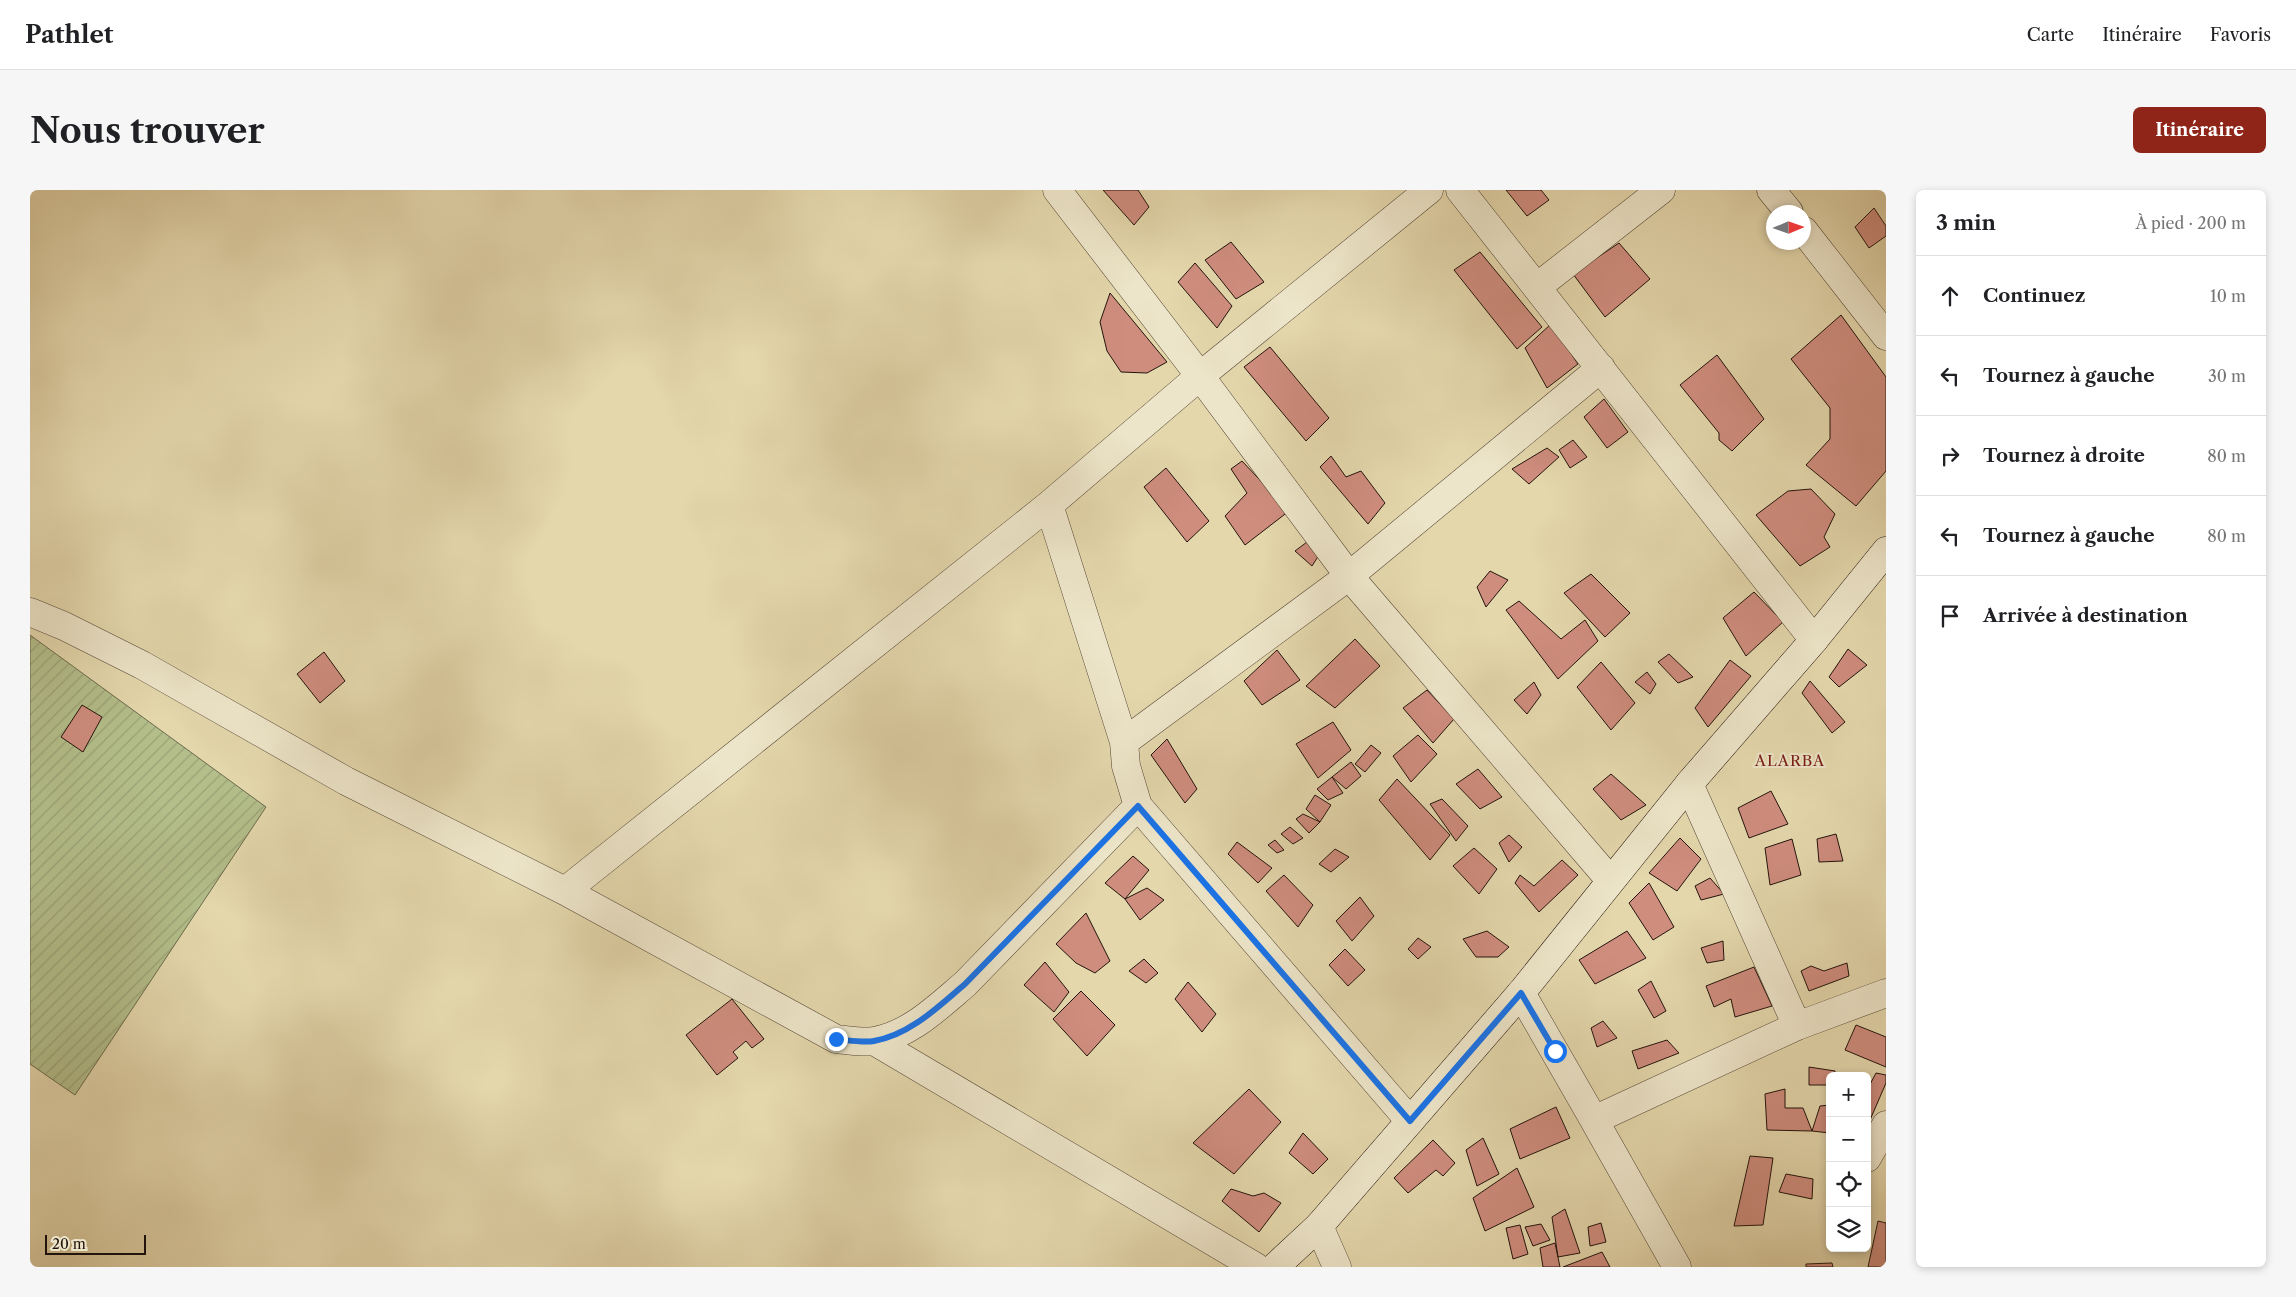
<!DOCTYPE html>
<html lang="fr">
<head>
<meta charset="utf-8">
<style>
	body { margin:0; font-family:"Libre Caslon Text",serif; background:#f6f6f6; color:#202124 }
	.controls { position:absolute; right:15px; bottom:15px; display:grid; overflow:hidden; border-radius:8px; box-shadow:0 2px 8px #0003 }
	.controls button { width:45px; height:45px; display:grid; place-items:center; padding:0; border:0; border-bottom:1px solid #e0e0e0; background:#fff; color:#202124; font:25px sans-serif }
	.compass { position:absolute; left:1736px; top:15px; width:45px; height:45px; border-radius:50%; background:#fff; box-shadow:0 2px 8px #0003; rotate:88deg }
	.scale { position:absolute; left:15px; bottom:12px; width:101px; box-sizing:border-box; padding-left:5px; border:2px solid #23140d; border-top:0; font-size:14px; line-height:18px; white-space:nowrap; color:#23140d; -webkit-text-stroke:4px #ede5c9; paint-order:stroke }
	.stop { position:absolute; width:15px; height:15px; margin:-11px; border:4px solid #1a73e8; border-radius:50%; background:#fff }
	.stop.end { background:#1a73e8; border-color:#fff; box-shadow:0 1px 5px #0008 }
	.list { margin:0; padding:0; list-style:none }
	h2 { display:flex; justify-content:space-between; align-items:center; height:65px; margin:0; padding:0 20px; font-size:21px }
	h2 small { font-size:16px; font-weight:400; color:#757577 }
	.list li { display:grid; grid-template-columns:32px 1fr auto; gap:15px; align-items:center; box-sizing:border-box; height:80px; padding:0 20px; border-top:1px solid #e0e0e0 }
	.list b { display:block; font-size:19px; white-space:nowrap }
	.list em { font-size:16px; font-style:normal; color:#757577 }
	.icon { flex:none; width:28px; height:28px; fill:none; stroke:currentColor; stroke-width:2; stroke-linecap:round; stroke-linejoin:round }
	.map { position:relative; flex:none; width:1856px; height:1077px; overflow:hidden; border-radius:8px }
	header { display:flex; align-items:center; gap:30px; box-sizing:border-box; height:70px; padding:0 25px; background:#fff; border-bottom:1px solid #e0e0e0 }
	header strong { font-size:24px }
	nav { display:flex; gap:28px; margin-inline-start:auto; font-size:18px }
	.intro { display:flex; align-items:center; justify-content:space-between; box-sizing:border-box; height:120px; padding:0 30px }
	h1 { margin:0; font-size:35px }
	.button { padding:12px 22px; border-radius:8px; background:#8f2418; color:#fff; font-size:18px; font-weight:700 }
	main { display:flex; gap:30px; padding:0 30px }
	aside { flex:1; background:#fff; border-radius:8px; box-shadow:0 2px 8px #0003 }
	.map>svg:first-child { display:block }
	.garden { fill:url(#garden-furrows); stroke:#6b694c }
	.building { fill:#cf8d7e; stroke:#23140d }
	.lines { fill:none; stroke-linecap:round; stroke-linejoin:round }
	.street-casing { stroke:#534535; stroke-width:29 }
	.secondary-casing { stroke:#23140d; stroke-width:29 }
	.street { stroke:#ede5c9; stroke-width:28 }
	.secondary { stroke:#ede5c9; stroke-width:28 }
	.route { stroke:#1a73e8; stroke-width:6 }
	.labels { text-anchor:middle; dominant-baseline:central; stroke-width:4; stroke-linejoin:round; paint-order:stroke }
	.quarter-label { font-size:15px; letter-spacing:1px; fill:#7a1f14; stroke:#ede5c9 }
</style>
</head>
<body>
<header>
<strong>Pathlet</strong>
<nav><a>Carte</a><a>Itinéraire</a><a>Favoris</a></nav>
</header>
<div class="intro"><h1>Nous trouver</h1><a class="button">Itinéraire</a></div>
<main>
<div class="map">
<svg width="1856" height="1077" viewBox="0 0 1856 1077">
	<defs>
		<pattern id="garden-furrows" width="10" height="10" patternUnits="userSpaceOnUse" patternTransform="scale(1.25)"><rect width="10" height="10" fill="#b3be8a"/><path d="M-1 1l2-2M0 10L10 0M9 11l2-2" fill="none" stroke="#9aa276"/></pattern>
	</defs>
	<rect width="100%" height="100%" fill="#e4d7ac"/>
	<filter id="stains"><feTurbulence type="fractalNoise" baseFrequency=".004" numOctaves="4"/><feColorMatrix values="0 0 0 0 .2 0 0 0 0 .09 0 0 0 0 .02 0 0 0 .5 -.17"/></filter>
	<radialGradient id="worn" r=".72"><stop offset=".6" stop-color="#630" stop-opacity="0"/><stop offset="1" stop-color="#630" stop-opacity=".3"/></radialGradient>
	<path class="garden" d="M0,445l236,172 -191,288 -45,-31z"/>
	<path class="building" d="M1073,0h35l11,17 -15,18z
		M1476,0h35l8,10 -22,16z
		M1844,18l12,18v10l-17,12 -14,-21z
		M1201,52l33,40 -28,17 -31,-39z
		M1589,53l31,36 -45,38 -32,-43z
		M1450,62l62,75 -25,22 -63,-79z
		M1165,73l37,43 -15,22 -39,-46z
		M1080,103l57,69 -20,11 -26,-1 -14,-21 -7,-29z
		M1811,125l45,62v94l-30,35 -50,-41 24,-26v-31l-39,-49z
		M1521,134l27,40 -31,24 -22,-40z
		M1240,157l59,71 -23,23 -62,-74z
		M1687,165l47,64 -32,32 -13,-11v-7l-39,-48z
		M1574,209l24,33 -21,16 -23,-31z
		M1543,250l14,17 -17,11 -11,-18z
		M1517,258l12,9 -30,27 -17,-15z
		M1301,266l15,21 15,-6 24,32 -17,21 -48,-57z
		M1212,271l47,50 -44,34 -20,-29 22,-23 -16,-24z
		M1136,278l43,53 -22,21 -43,-55z
		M1781,299l24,25 -11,23 6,10 -30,19 -44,-51 32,-24z
		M1277,352l12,13 -7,11 -17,-15z
		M1460,381l18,9 -22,27 -9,-20z
		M1561,384l39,39 -25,24 -41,-44z
		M1724,402l29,30 -37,34 -23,-38z
		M1489,411l42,38 24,-19 13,21 -40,38 -52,-69z
		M1325,449l25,27 -45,42 -29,-22z
		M1818,459l19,16 -28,22 -10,-10z
		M1247,460l23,30 -38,25 -18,-24z
		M294,462l21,29 -25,22 -23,-29z
		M1639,464l24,23 -15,6 -20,-21z
		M1700,470l21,16 -43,51 -13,-19z
		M1571,472l34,41 -24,27 -34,-43z
		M1617,482l9,12 -6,10 -15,-12z
		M1780,491l35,41 -13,11 -30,-40z
		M1504,492l7,13 -14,19 -13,-14z
		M1397,500l27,29 -21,24 -30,-35z
		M52,515l20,12 -19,35 -22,-15z
		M1303,532l18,28 -33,28 -22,-34z
		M1388,545l19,19 -26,28 -18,-26z
		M1137,549l30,50 -12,14 -34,-48z
		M1341,555l10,8 -16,19 -10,-8z
		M1321,572l10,14 -15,13 -14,-12z
		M1448,579l24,28 -22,12 -24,-25z
		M1581,584l35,31 -25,15 -28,-31z
		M1302,587l11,16 -15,7 -11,-11z
		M1367,589l53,56 -20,25 -51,-60z
		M1741,601l17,33 -39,14 -11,-30z
		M1285,605l16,10 -11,17 -14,-13z
		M1412,609l26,27 -12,15 -26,-37z
		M1273,624l17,8 -11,11 -13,-14z
		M1260,637l13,11 -10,6 -12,-10z
		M1806,644l7,27 -24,1 -2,-23z
		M1479,645l13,12 -13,15 -10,-19z
		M1650,648l21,21 -24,32 -28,-18z
		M1762,649l9,36 -31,10 -5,-37z
		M1245,650l9,10 -7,3 -9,-8z
		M1207,652l35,26 -14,15 -30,-29z
		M1444,658l23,21 -18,25 -26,-28z
		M1305,659l14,8 -18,15 -12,-8z
		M1103,666l16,14 -24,29 -20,-16z
		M1532,670l16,15 -39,37 -24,-29 5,-8 14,11z
		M1254,685l29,30 -15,22 -32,-36z
		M1680,688l14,16 -23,6 -6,-14z
		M1619,693l25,44 -21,13 -24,-37z
		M1117,698l17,12 -24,20 -15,-21z
		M1330,707l14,19 -22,25 -16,-20z
		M1056,723l24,48 -15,12 -19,-10 -20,-19z
		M1457,741l22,16 -11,10h-22l-13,-18z
		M1597,741l19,27 -51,26 -16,-24z
		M1388,748l13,9 -13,12 -10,-10z
		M1693,751l1,19 -17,3 -6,-15z
		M1315,759l20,21 -17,16 -19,-21z
		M1114,769l14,14 -12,10 -17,-12z
		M1015,772l24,30 -15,20 -30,-27z
		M1817,773l2,13 -40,15 -8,-20 10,-5 13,5z
		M1724,777l18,39 -37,11 -4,-18 -17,8 -8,-21z
		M1621,791l15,30 -12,7 -16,-28z
		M1158,792l28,32 -14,18 -27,-33z
		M1051,801l34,34 -28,31 -34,-37z
		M702,809l32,40 -12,9 -6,-7 -13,11 5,6 -21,17 -31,-40z
		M1573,831l14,17 -20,9 -6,-19z
		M1826,835l30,12v30l-41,-17z
		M1637,850l12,13 -41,16 -6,-18z
		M1779,877l26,4v5h-5v9h-21z
		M1846,883l10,2v8l-19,44v-37z
		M1219,899l32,33 -47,52 -41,-31z
		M1755,899v19h18l9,23 -45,-1 -2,-36z
		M1800,915v28l-18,-2 8,-25z
		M1526,917l14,31 -50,21 -10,-30z
		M1273,943l25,26 -15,15 -24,-21z
		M1453,948l16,36 -22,12 -11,-36z
		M1403,950l22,23 -12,13 -7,-6 -28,23 -14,-15z
		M1720,966l23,2 -10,67 -29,1z
		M1487,978l17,39 -49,24 -12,-33z
		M1756,984l27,5 -1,20 -33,-7z
		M1201,999l22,7 11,-3 17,10 -22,29 -37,-31z
		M1535,1019l15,44 -22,4 -6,-40z
		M1848,1031l8,2v44h-18z
		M1571,1033l5,19 -16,4 -2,-19z
		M1511,1034l9,16 -17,6 -8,-19z
		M1490,1035l8,29 -15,5 -7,-31z
		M1525,1053l5,24h-17l-3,-19z
		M1572,1062l8,15h-47z
		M1802,1073l1,4h-27v-3z"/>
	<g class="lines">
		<g class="street-casing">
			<path id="street" d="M1027,0l143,186 149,200 261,304
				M1430,0l354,450
				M1741,0l18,22
				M1774,41l82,105
				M1507,97l124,-97
				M1019,315l75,237
				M0,422l34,14 78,39 204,116 219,110 271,148c12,1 26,4 38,2 36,-6 65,-35 91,-57l173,-178
				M1659,594l108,242
				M535,701l484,-386 151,-129 229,-186
				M1491,803l73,127 203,-94 89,-33
				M844,851l382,226
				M1564,930l83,147
				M1380,931l-272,-315 -12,-40 -2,-24 225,-166 252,-208
				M1837,968l19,-33
				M1289,1036l18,41"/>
		</g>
		<g class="secondary-casing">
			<path id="secondary" d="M1245,1077l44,-41 202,-233 168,-209 125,-144 72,-89"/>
		</g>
		<use href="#street" class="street"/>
		<use href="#secondary" class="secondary"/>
	</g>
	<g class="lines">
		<path class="route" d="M806,849c12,1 26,4 38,2 36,-6 65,-35 91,-57l173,-178 272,315 111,-128 34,58"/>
	</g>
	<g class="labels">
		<g class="quarter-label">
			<text x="1760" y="570">ALARBA</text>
		</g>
	</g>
	<rect width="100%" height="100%" filter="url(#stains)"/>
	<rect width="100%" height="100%" fill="url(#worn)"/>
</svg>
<div class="controls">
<button>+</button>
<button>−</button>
<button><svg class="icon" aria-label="locate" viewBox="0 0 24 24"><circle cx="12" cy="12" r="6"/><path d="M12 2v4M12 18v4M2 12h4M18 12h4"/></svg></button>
<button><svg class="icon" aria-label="layers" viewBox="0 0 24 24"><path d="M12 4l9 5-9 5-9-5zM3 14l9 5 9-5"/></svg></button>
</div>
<svg class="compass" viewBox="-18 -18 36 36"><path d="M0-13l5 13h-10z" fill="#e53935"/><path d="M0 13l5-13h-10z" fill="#757577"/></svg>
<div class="scale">20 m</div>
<div class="stop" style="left:1525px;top:861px"></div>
<div class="stop end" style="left:806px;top:849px"></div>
</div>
<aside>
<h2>3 min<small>À pied · 200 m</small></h2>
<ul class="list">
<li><svg class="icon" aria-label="ahead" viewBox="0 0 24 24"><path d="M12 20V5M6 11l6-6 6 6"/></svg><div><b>Continuez</b></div><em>10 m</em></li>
<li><svg class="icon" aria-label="left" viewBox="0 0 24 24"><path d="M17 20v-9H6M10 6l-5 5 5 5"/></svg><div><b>Tournez à gauche</b></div><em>30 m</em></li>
<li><svg class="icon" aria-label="right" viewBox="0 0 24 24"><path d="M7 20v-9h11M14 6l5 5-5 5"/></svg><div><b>Tournez à droite</b></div><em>80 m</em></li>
<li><svg class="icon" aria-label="left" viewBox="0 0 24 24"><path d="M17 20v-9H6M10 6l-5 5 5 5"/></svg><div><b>Tournez à gauche</b></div><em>80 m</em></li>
<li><svg class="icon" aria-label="arrive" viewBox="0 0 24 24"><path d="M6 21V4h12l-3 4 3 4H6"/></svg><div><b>Arrivée à destination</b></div></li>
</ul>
</aside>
</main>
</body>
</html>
